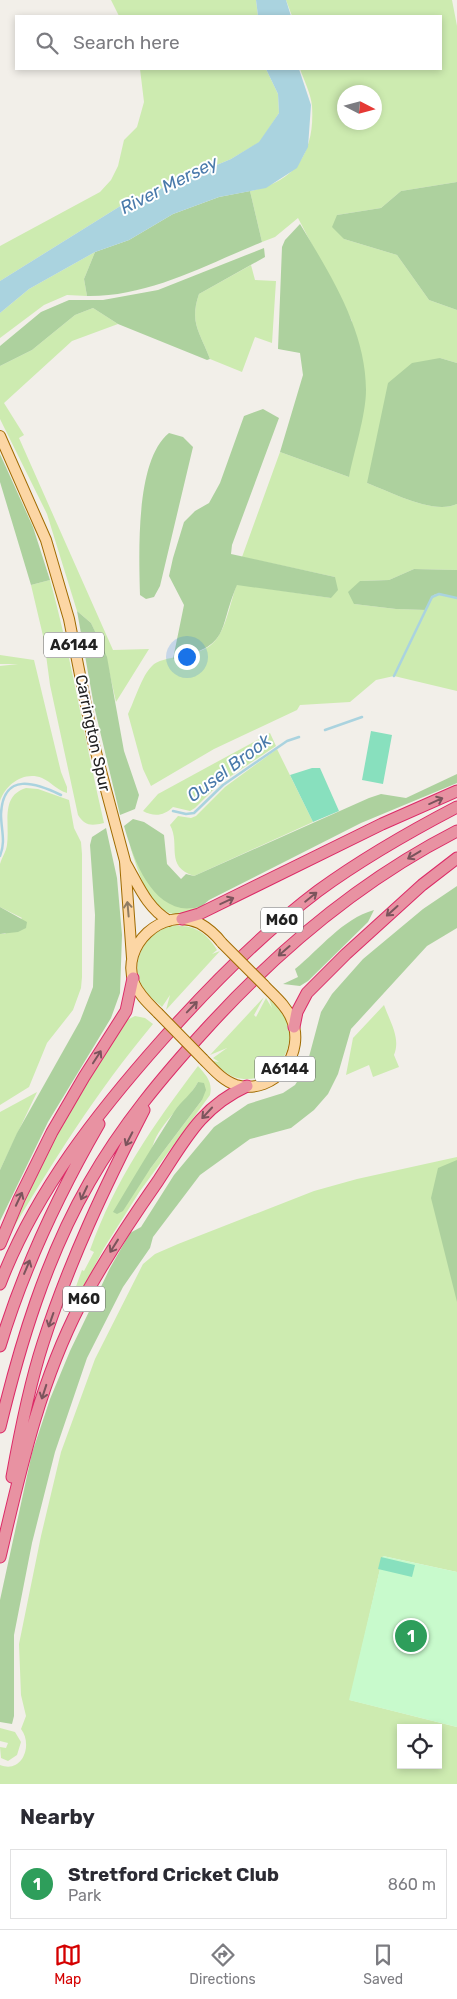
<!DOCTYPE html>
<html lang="en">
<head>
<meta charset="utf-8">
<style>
	body { margin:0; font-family:Rubik,sans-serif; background:#f2f2f3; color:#2b2b33 }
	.controls { position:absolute; right:15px; bottom:15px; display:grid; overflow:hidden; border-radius:0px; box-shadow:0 2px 8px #0003 }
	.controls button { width:45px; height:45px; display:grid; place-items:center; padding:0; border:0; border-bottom:1px solid #e1e1e2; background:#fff; color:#2b2b33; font:25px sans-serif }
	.compass { position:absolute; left:337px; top:85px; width:45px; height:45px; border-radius:50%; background:#fff; box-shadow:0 2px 8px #0003; rotate:96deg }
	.you { position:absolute; left:186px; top:656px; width:18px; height:18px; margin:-12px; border:4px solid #fff; border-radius:50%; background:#1a73e8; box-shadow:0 0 0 8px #1a73e833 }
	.badge { display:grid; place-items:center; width:32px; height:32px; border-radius:50%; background:#d40000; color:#fff; font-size:16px; font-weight:700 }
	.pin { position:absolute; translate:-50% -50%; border:2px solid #fff; box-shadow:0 1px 5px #0006 }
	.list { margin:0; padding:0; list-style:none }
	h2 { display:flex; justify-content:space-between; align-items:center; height:65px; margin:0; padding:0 20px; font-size:21px }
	h2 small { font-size:16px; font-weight:400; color:#7c7c81 }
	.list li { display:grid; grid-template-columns:32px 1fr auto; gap:15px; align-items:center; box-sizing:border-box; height:70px; margin:0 10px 10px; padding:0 10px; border:1px solid #e1e1e2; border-radius:0px }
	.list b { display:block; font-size:19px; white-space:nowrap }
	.list p { margin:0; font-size:16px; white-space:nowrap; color:#7c7c81 }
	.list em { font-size:16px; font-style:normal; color:#7c7c81 }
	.icon { flex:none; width:28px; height:28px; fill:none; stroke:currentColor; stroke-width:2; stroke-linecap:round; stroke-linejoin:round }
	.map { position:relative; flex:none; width:457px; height:1784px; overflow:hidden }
	.search { position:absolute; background:#fff; box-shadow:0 2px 8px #0003; left:15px; right:15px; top:15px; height:55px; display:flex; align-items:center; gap:12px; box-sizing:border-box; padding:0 18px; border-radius:0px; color:#7c7c81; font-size:19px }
	.sheet { height:145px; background:#fff }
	nav { display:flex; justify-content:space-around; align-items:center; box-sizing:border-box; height:70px; border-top:1px solid #e1e1e2; background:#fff; font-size:14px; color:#7c7c81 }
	nav a { display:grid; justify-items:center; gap:2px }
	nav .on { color:#d40000 }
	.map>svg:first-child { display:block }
	.grass { fill:#cdebb0; fill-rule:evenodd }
	.forest { fill:#add19e }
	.park { fill:#c8facc }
	.pitch { fill:#88e0be }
	.water { fill:#aad3df }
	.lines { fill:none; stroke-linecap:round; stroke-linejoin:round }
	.stream { stroke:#aad3df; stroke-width:2.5 }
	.primary-casing { stroke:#a06b00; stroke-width:12 }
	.highway-casing { stroke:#dc2a67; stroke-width:13 }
	.primary { stroke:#fcd6a4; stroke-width:10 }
	.highway { stroke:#e892a2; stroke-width:11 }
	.primary-bridge-casing { stroke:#a06b00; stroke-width:12; stroke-linecap:butt }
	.primary-bridge { stroke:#fcd6a4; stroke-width:10 }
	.oneway { stroke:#7b545c }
	.oneway2 { stroke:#8f7c63 }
	.labels { text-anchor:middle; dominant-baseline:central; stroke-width:4; stroke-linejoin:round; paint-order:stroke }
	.shield { fill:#fff; stroke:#646464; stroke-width:1 }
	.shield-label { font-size:15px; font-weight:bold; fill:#222 }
	.street-label { font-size:16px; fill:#222; stroke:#fff }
	.water-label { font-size:18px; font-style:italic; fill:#4a7aab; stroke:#fff }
</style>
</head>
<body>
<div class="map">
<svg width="457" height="1784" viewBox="0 0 457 1784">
	<rect width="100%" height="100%" fill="#f2efe9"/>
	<path class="grass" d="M111,0h145l2,16h-139z
		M286,0h166l5,26v156l-56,9 -20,17 -44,7 7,24 53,16 32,45 28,10v53l-17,-5 -73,125c24,9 66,32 90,21v66l-43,-1 -25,11 -29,1 -6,23 42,5 30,1 9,-16 22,4v93l-63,-15 -18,4 -26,22 -50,3 -3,5 -83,39 -63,37 -8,-17 -15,-55c6,-12 14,-39 24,-48 10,-11 45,-8 60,-22 14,-12 18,-42 25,-60l94,14 4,-21 -93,-20 38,-105 69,25 3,-156 -54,-103 -23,19 -13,5 -12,-51c46,-9 65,-39 62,-85 -1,-12 -8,-26 -12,-37h141v-53h-149zM344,92h30v30h-30z
		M140,69h126l12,25 1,19 -19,29 -29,17 -109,46 -122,76v-35l100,-54 11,-12 7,-14 6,-26 13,-13 7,-25z
		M95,252l-11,27 3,17 -20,-1 -23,10 -44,33v-25l29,-24z
		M251,265l4,15 21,1 -4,62 -17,-6 -13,35 -32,-13c-10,-27 -21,-36 -11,-65z
		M93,308l25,16 -46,17 -68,62 20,32 -5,3 94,212 36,-1 -33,53 -10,-45 -15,-34 -14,-12 -30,-97 -47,-95v-53l32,-16 43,-35z
		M50,580c22,80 35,162 54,243 -13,3 -19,3 -26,-8l-28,-130 -6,-45 -13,-55z
		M0,655l34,5 27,112 6,15v6c-10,-3 -16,-11 -25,-15 -18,-7 -36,6 -42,23v-135l18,-2h-18z
		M270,733l6,13 -57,38 -24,24 -5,3 -17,-4c-9,9 -19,10 -30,4l15,-17z
		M277,749l36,73 -119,54c-30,-10 -13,-31 -24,-51l8,-9 13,2 5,-2 29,-29z
		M26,788l12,1 31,11 5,28 7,14 1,12v123l-1,11 -8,22 -26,33 -18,44 -29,18v-171h5l17,-16 -22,-11c0,-13 0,-30 0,-43 2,-7 6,-12 7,-19 3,-22 -7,-49 19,-57z
		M130,846c10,22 22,52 47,60 7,2 17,1 24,1 -5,6 -11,6 -18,7 -32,6 -46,-46 -53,-68z
		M170,926c24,-2 36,6 47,24l-5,4 8,-3 -54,59 4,-15 -8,12c-5,-5 -13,-10 -17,-17 -18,-24 -1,-56 25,-64z
		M264,997l-10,18 2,2 10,-19 6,10 -3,-9c6,6 13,13 17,21 14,33 -18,68 -52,57 -8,-3 -15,-10 -21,-16l6,1 -6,-4 14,-10 -17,7z
		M384,1005c6,17 17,33 10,50l5,12 -26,10 -4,-12 -23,10 7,-37z
		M135,1016l10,2 8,6c-56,67 -102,140 -146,215l34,-77 34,-63 45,-71 7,-8z
		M198,1066c8,9 15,16 12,29l-70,96 -36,57 -34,65 -3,-2 15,-41 2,1 10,-19 -4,-2c26,-72 62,-123 108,-184zM198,1082l4,18 -52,69c1,-8 0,-17 3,-24 7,-23 34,-42 45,-63z
		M37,1092l-37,78v-58z
		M457,1157v415l-74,-16 -33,144 107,27v57h-457v-19c23,9 33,-21 21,-36l5,-13 -5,-21 -2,-51 22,-108 20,-84 34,-93 48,-95 12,-10 23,-10 136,-53 43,-12zM401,1728h37v37h-37z
		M0,1728l15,4 6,10 -4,13 -9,6 -7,-3 -1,-11 6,1 2,-5 -8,-2z"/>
	<path class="forest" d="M457,182v128l-28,-10 -32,-45 -53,-16 -12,-12 5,-12 44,-7 20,-17z
		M250,191l12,51c-57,23 -113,55 -175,54l-3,-17 11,-27 34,-12 44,-26 46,-17z
		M300,224c30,50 66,106 66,166 0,25 -12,61 -17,87l-69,-25 23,-77 -3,-22 -22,-4 4,-102 3,-7z
		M264,248l1,9 -66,37c-10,29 1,38 11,65l-3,1 -89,-36 -25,-16 -18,7 -43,35 -32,16v-20l41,-34 28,-12h34l55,-10z
		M440,358l17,5v141c-24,11 -66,-12 -90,-21l21,-100 24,-20z
		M263,409l16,9 -47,127 -1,9 104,23 3,13 -7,8 -94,-13c-20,47 -5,60 -64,74l11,-54 -15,-29 4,-18 11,-36 11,-11 14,-8 11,-20 24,-67z
		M169,433l14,4 10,10 -33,139 -6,11 -8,2 -6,-4c-1,-41 -5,-135 29,-162z
		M0,454l33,73 17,53 -19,5 -31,-103z
		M414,569l43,1v28l-22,-4 -9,16 -30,-1 -42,-5 -6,-12 12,-11 29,-1z
		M77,611l14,12 16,34 17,94 15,44 -4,14 -15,6 -26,-109z
		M457,774v9l-96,40 -152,77 -8,7c-6,1 -14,2 -20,1 -34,-7 -49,-54 -57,-82l9,-7 11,3 20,13 3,29 14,15 5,-5 8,2 175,-78 12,-4 25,4z
		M106,828l11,50 5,57 -2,58 -9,25 -63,104 -48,99v-51l17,-37 63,-112 13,-34 2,-72 -5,-70 2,-8z
		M457,886v42l-30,18 -76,83 -13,45 -10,20 -14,16 -23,18 -41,11 -50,36 -47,62 -3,11 -27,39 -36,71 -32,94 -23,91 -18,92v81l-2,8 -12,-2v-122l32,-147 18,-54 20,-48 40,-83 20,-35 11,-6 33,-52 40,-48 34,-23 35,-11 12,-8 11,-17 15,-56 11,-18 31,-35 60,-50z
		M0,907l27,15 -1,6 -8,4 -18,2z
		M374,910l-6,12 -60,59 -8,5 -17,-2 15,-7 -3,-8c25,-20 47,-50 79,-59z
		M198,1082l6,1 2,7 -4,10 -52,69 -27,42 -6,3 -4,-2c20,-34 40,-67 61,-100 7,-11 18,-18 24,-30z
		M457,1160v142l-26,-104 7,-30z"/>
	<path class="park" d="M383,1556l74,16v155l-108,-27z"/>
	<path class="pitch" d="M371,731l21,4 -9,49 -21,-4z
		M312,768h8l19,43 -26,11 -23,-47z
		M381,1557l34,8 -3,12 -34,-8z"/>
	<path class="water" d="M256,0h30l5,16h-33z
		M266,69h33l12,36 -3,42 -11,21 -31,20 -47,9 -46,17 -44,26 -34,12 -66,37 -29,24v-32l122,-76 109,-46 28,-17 20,-29 -1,-19z"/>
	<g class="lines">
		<path class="stream" d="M394,676l38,-79 7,-3 18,4
			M325,730l37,-13
			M173,811l13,3 8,-1 29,-28 64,-44 12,-4
			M0,856c6,-15 1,-26 1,-42 2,-43 35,-31 60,-19"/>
		<g class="primary-casing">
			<path id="primary" d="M0,436l46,104 23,79 24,122 32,120 7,97
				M125,862c13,22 21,45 44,59
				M158,1013c-9,-9 -19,-18 -24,-30 -14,-37 28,-77 65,-60 9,5 17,12 23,20
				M203,1059c10,10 20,22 33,26 40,11 71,-33 55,-67 -5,-13 -18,-23 -27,-33"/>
		</g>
		<g class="highway-casing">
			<path id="highway" d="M182,919l17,-5 183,-90 75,-33
				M294,1027l3,-15 10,-19 39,-39 76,-69 35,-27
				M0,1244l19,-45 33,-67 32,-55 42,-66 7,-33
				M0,1284c35,-92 98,-172 162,-244 48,-54 99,-106 156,-149 44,-32 91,-59 139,-84
				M0,1346c24,-79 58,-151 99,-222
				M0,1427c20,-83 46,-169 89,-244 33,-58 74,-107 118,-155 72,-79 154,-148 250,-197
				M12,1477c8,-45 17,-91 31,-134 26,-81 62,-157 101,-233
				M0,1557c20,-85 39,-173 80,-252 23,-43 50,-84 78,-124 27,-41 43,-74 89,-95"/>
		</g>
		<use href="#primary" class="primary"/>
		<use href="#highway" class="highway"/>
		<g class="primary-bridge-casing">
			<path id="primary-bridge" d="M222,943l42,42
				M158,1013l45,46"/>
		</g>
		<use href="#primary-bridge" class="primary-bridge"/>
	</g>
	<defs><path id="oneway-shaft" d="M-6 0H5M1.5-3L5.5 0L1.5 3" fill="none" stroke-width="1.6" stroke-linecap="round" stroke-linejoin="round" transform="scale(1.25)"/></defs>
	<g class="oneway">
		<use href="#oneway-shaft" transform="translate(436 801) rotate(-24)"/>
		<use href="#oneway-shaft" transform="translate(414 855) rotate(149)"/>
		<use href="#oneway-shaft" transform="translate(311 897) rotate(-39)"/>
		<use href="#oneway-shaft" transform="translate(227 901) rotate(-25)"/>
		<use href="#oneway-shaft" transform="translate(392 911) rotate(138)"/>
		<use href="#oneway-shaft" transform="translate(284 951) rotate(139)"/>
		<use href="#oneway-shaft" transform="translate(192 1007) rotate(-46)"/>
		<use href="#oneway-shaft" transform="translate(97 1057) rotate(-57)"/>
		<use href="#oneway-shaft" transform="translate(207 1113) rotate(133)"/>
		<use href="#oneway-shaft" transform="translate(129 1139) rotate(117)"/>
		<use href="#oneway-shaft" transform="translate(84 1193) rotate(115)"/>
		<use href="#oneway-shaft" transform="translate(19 1199) rotate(-65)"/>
		<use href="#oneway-shaft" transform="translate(114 1246) rotate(122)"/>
		<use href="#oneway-shaft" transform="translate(27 1267) rotate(-67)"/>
		<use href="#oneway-shaft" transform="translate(51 1320) rotate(109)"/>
		<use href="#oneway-shaft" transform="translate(44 1392) rotate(108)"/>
	</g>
	<use class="oneway2" href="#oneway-shaft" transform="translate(128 909) rotate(-95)"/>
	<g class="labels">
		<g class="shield">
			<rect x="44" y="632.5" width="60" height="25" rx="4"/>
			<rect x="261" y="907.5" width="42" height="25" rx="4"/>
			<rect x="255" y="1056.5" width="60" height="25" rx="4"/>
			<rect x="63" y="1286.5" width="42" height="25" rx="4"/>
		</g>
		<g class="shield-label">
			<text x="74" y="645">A6144</text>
			<text x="282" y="920">M60</text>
			<text x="285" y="1069">A6144</text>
			<text x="84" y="1299">M60</text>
		</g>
		<g class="street-label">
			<text transform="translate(93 733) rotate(78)">Carrington Spur</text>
		</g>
		<g class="water-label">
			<text transform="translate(169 185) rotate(-27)">River Mersey</text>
			<text transform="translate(229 768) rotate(-37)">Ousel Brook</text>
		</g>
	</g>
</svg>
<div class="controls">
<button><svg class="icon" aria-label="locate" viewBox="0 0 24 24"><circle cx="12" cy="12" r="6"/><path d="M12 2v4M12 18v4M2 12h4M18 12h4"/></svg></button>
</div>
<svg class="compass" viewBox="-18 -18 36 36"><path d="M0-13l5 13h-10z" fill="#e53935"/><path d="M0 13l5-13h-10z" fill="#7c7c81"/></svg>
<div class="you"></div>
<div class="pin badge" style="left:411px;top:1636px;background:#2e9e5b">1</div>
<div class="search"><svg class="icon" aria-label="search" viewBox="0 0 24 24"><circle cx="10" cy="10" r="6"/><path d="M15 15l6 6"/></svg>Search here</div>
</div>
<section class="sheet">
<h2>Nearby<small></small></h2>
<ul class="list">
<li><span class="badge" style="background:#2e9e5b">1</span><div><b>Stretford Cricket Club</b><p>Park</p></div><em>860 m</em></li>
</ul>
</section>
<nav>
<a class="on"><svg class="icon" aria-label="map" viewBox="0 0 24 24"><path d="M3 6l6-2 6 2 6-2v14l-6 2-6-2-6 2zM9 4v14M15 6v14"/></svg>Map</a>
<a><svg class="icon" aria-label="directions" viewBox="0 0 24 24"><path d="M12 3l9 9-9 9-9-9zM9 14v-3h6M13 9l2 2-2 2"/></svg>Directions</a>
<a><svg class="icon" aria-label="saved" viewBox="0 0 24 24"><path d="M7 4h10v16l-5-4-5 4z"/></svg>Saved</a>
</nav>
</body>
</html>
